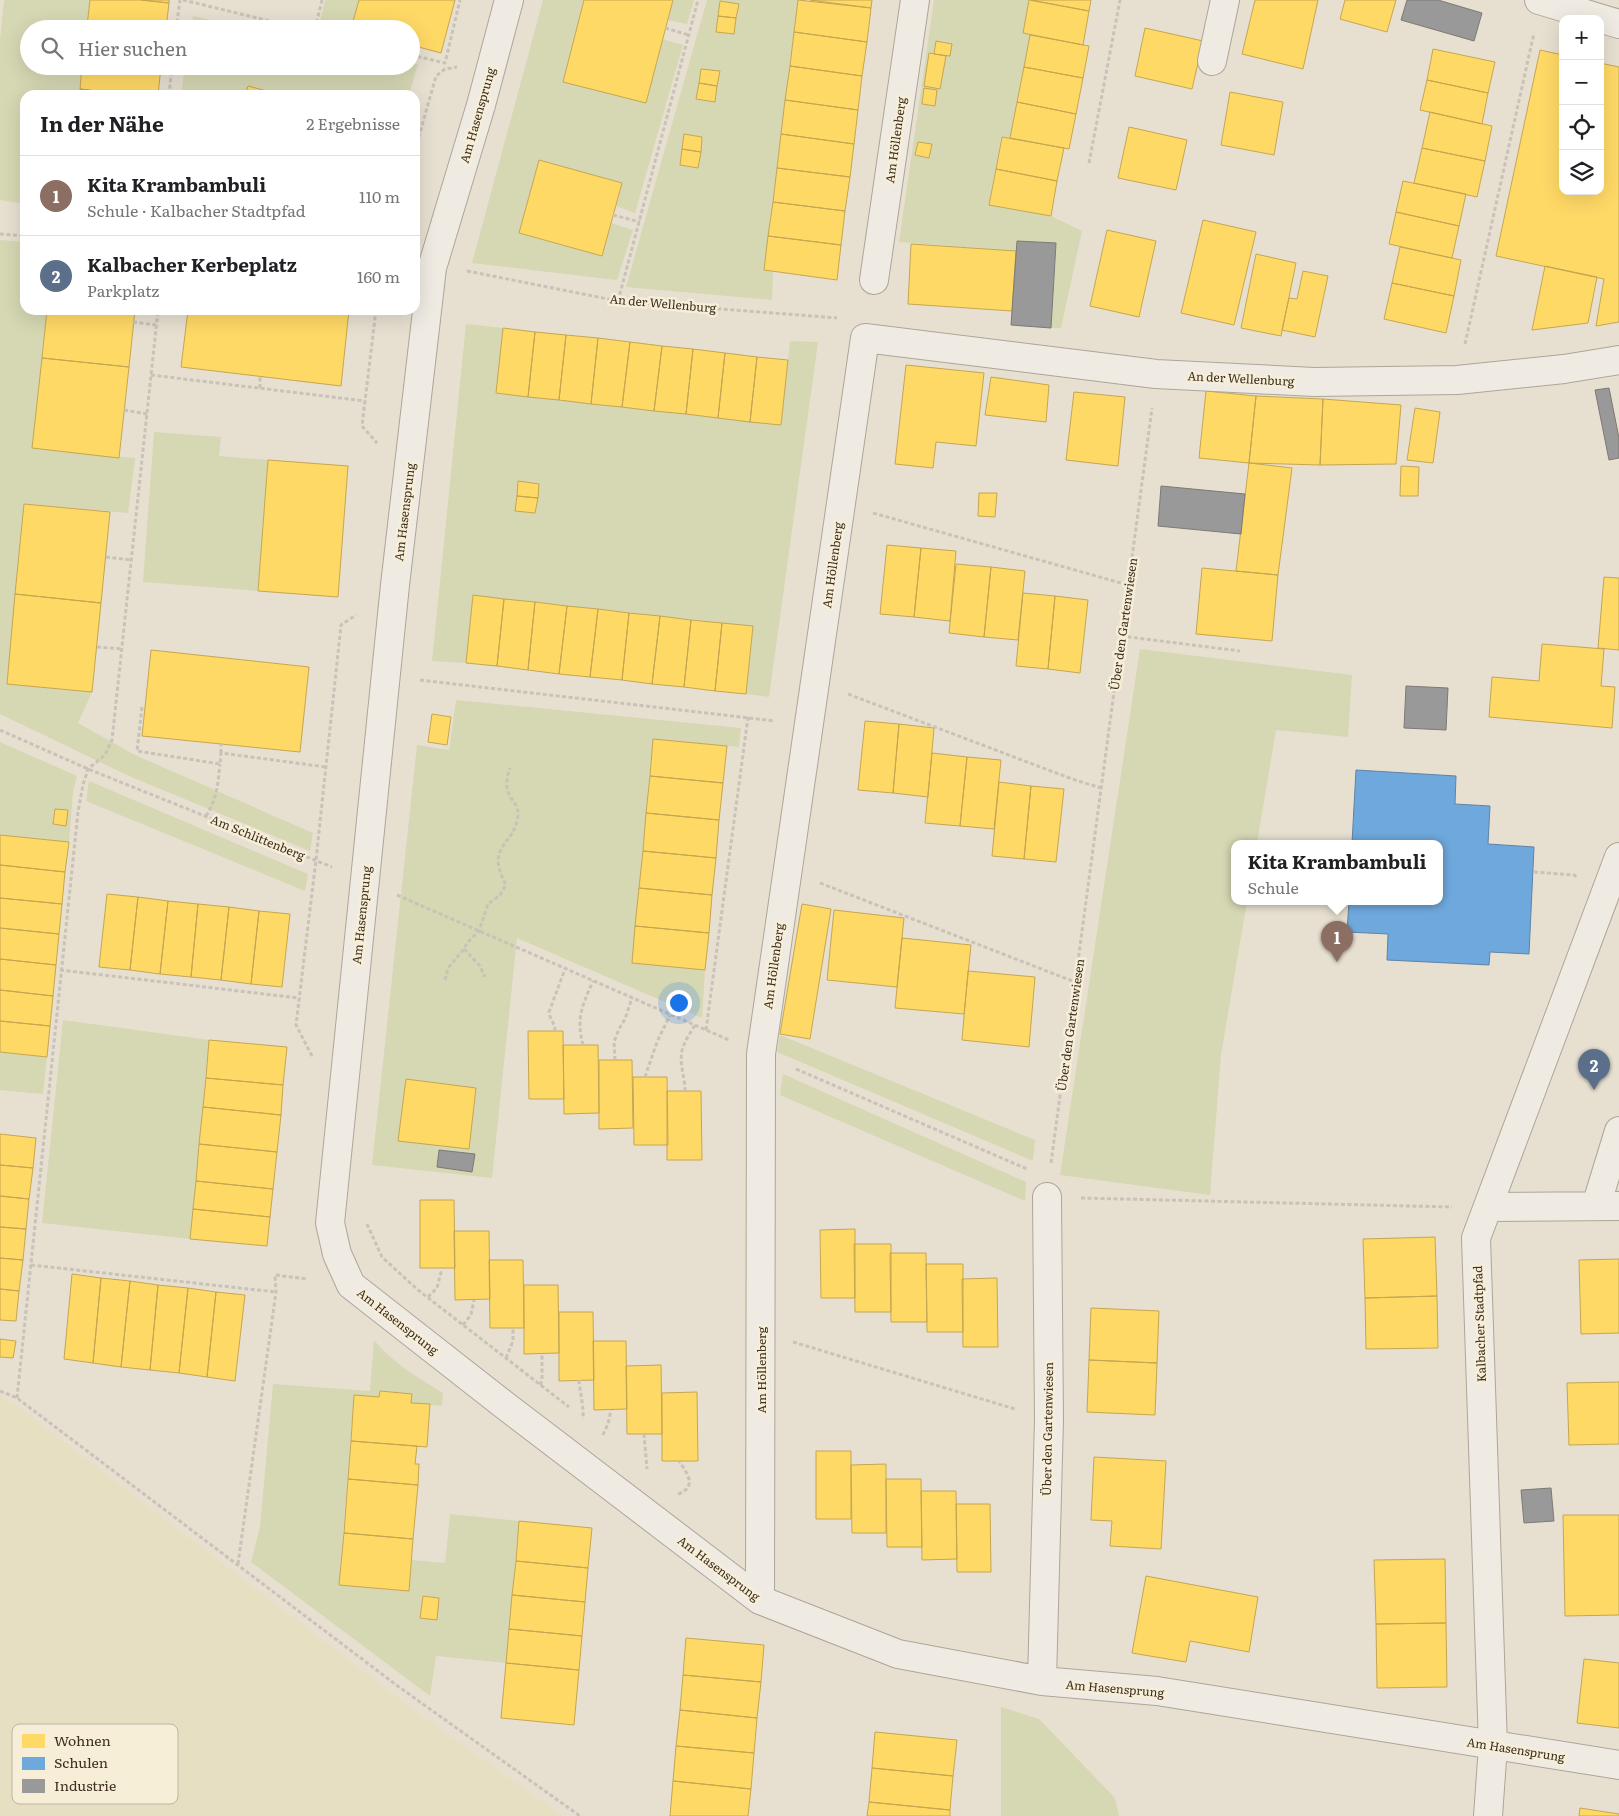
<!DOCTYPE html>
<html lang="de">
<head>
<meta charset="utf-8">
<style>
	body { margin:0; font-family:Literata,serif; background:#f6f6f6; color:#202124 }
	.controls { position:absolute; right:15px; top:15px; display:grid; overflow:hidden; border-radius:10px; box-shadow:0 5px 20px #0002 }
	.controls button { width:45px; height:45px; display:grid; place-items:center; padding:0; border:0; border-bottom:1px solid #e0e0e0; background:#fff; color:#202124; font:25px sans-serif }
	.you { position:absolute; left:678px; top:1002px; width:18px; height:18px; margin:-12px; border:4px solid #fff; border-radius:50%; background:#1a73e8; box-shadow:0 0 0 8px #1a73e833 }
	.badge { display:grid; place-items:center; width:32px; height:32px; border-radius:50%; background:#0f766e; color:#fff; font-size:16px; font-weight:700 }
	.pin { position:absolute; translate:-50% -41px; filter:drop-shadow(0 1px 2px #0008) }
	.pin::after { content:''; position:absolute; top:26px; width:18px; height:15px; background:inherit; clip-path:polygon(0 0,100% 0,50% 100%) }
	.popup { position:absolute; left:1231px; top:840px; width:212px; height:65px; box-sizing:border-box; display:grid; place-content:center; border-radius:10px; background:#fff; filter:drop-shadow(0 1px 4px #0005); font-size:16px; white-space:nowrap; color:#757577 }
	.popup b { font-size:19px; color:#202124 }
	.popup::after { content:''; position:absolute; left:50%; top:100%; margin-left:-10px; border:10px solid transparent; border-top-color:#fff }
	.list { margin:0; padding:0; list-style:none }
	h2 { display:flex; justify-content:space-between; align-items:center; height:65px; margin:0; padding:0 20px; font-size:21px }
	h2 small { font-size:16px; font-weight:400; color:#757577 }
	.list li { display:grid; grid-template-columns:32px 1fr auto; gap:15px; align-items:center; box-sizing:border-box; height:80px; padding:0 20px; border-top:1px solid #e0e0e0 }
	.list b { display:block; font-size:19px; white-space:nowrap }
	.list p { margin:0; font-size:16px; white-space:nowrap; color:#757577 }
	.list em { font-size:16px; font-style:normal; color:#757577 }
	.icon { flex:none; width:28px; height:28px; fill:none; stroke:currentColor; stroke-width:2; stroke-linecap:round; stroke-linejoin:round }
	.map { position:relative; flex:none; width:1619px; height:1816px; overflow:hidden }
	.search { position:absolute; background:#fff; box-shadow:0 5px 20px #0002; left:20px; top:20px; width:400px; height:55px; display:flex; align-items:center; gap:12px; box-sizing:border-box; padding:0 18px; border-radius:28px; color:#757577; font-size:19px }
	.panel { position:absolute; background:#fff; box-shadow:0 5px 20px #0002; left:20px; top:90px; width:400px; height:225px; border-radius:15px }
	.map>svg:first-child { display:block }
	.farmland { fill:#e6dfc2 }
	.green { fill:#d6d7b3 }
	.homes { fill:#ffd966; stroke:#c5a651 }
	.schools { fill:#6fa8dc; stroke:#6083a4 }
	.industry { fill:#999; stroke:#7d7975 }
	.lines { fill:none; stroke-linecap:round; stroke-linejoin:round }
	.minor-casing { stroke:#ada599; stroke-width:30 }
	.path { stroke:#c8c2b9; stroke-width:3; stroke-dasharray:4 2.5; stroke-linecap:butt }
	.minor { stroke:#efebe3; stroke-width:28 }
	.labels { text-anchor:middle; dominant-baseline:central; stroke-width:5; stroke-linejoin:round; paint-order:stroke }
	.street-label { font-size:12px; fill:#3d2e20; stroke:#f7eed8 }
	.key { fill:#f7eed8; stroke:#bfb4a1; stroke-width:1 }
	.key-label { font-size:14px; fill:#3d2e20 }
</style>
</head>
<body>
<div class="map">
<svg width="1619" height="1816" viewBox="0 0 1619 1816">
	<rect width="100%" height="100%" fill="#e7e0d1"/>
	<path class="farmland" d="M0,1396l12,6 403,309 148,105h-563z"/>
	<path class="green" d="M4,0h86l-3,29h-58v37h53l-3,29h-54v109l-25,-4v-160z
		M325,0h34l-8,29 -31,-8z
		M543,0h41l78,39 21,6 -48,168 -19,-7 6,-23 -83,-22 -20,72 83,23 9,-33 22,7 -16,50 -145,-17z
		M673,0h21l-7,24 -19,-4z
		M707,0h91l-34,270 9,1 -1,29 -146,-13z
		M934,0h95l-6,33 7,2 -20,103 -9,-1 -12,67 62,12 31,15 -21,97h-10l5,-85 -39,-2 -1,10 -117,-9z
		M193,16l58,13h-60z
		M411,63l7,1 -9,31h-129l-32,-9 -3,9h-64l4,-29h226z
		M0,240l25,2v68h22l-15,138 103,10 -7,55 -104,-9 -17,180 85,8 -14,31 57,32 178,78 -3,18 -181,-75 -129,-62z
		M466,324l37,4 -7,65 285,32 9,-84 28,1 -49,355 -23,-3 7,-68 -249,-27 -31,-3 -7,67 -34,-2z
		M154,432l67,5 -2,19 49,4 -10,131 -115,-9z
		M1140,649l212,26 -4,62 -72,-7 -19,113h-23v58h13l-26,154 -11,140 -150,-20z
		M456,700l285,28 -2,19 -86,-8 -21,224 73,7 -3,48 -185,-80 -25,240 -120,-13 45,-420 32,5z
		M0,742l77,34 -4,16 -4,50 -69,-7z
		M89,781l219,93 -3,17 -219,-90z
		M63,1020l146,20 -19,199 -148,-16z
		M780,1035l255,105 -2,21 -256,-109z
		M0,1052l47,5 -4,37 -43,-4z
		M783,1074l243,108 -1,19 -245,-106z
		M374,1340c19,23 43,37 69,53l-1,13 -31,-3 -31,-12 -1,6 -25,-2 -15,190 70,6 3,-31 33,3 5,-49 69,7 -13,142 -70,-7 -6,40 -179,-134 9,-35 13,-143 97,7z
		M1001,1707l38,12 76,79 4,18h-118z"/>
	<path class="homes" d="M90,0h51l28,3 -3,26h-55l-24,-3z
		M141,0h28v3z
		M359,0h96l-14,53 -30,-8v-16h-60z
		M584,0h89l-27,103 -83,-21z
		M798,0l73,8 -4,34 -73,-10z
		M810,0h62l-1,8z
		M1029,0l60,11 -6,34 -60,-12z
		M1031,0h60l-2,11z
		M1255,0h63l-15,69 -61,-15z
		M1345,0h51l-9,32 -47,-13z
		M720,1l19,3 -3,14 -18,-2z
		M718,16l18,2 -2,16 -18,-2z
		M1145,28l58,13 -11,48 -57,-13z
		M794,32l73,10 -5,34 -72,-10z
		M1030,35l59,11 -6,32 -59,-11z
		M936,41l16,3 -2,12 -16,-2z
		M1433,49l62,13 -7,31 -61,-13z
		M1540,50l23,5v136h37v-128l19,4v255l-23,4 8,-47 -108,-23z
		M929,53l17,3 -6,33 -16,-3z
		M82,66l79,1 -3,28h-29l-49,-6z
		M790,66l72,10 -4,34 -73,-10z
		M1024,67l59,11 -7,36 -59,-12z
		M701,69l19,2 -3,15 -18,-3z
		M1427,80l61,13 -6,31 -62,-14z
		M699,83l18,3 -2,16 -19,-3z
		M248,86l30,8v1h-33z
		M924,88l13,2 -2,16 -13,-2z
		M80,89l49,6h-50z
		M1230,92l53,10 -9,53 -53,-10z
		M785,100l73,10 -4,34 -73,-10z
		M1017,102l59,12 -7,35 -59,-11z
		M1430,112l62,14 -7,35 -63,-13z
		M1129,127l58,13 -11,50 -58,-12z
		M684,134l18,3 -1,15 -19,-3z
		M781,134l73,10 -4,33 -73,-9z
		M1002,137l62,11 -7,33 -61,-12z
		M918,142l14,2 -3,14 -14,-3z
		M1422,148l63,13 -8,36 -63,-14z
		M682,149l19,3 -3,16 -18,-3z
		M539,160l83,23 -20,73 -83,-23z
		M777,168l73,9 -5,34 -72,-9z
		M996,169l61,12 -6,35 -62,-11z
		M1403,181l63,13 -7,32 -63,-14z
		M773,202l72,9 -4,34 -73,-9z
		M1396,212l63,14 -7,32 -63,-14z
		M1203,220l53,12 -22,93 -53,-12z
		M1107,230l49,11 -17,76 -49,-11z
		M768,236l73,9 -4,35 -73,-10z
		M911,244l105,7 -4,60 -104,-7z
		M1400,247l61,13 -7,36 -62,-13z
		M1256,254l40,9 -15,73 -40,-8z
		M1545,266l52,11 -9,46 -56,7z
		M1303,271l25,5 -13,61 -33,-7 7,-32 8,1z
		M1392,283l62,13 -8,37 -62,-14z
		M47,310h88l-6,57 -87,-9z
		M188,310h161l-8,76 -160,-19z
		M503,328l32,4 -7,65 -32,-4z
		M535,332l31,3 -7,65 -31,-3z
		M566,335l32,3 -7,66 -32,-4z
		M598,338l32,4 -8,65 -31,-3z
		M630,342l32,4 -8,65 -32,-4z
		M662,346l31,3 -7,65 -32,-3z
		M693,349l32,4 -7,65 -32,-4z
		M725,353l32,4 -7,65 -32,-4z
		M757,357l31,3 -7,65 -31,-3z
		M42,358l87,9 -10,91 -87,-10z
		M906,365l78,8 -8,73 -40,-4 -3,26 -38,-4z
		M991,377l58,8 -3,37 -61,-7z
		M1206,391l50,5 -7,67 -50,-5z
		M1074,392l51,5 -7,69 -52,-6z
		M1256,396l67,3 -3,66 -71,-2z
		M1323,399l78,6 -5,59 -76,1z
		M1415,408l25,4 -7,51 -26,-3z
		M268,460l80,6 -10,131 -80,-6z
		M1249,463l43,5 -14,107 -42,-4z
		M1401,466l18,1 -1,29h-18z
		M518,481l21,3 -1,14 -21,-2z
		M979,493h18l-2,24 -17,-1z
		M517,496l21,2 -3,15 -20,-2z
		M24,504l86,8 -9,91 -86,-9z
		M887,545l34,3 -7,69 -34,-3z
		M921,548l35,3 -6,70 -36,-4z
		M956,564l35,3 -7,70 -35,-4z
		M991,567l34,4 -7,69 -34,-3z
		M1202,568l76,7 -6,66 -76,-7z
		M1604,577l15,1v72l-21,-2z
		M1023,593l32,3 -7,73 -32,-3z
		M15,594l86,9 -9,89 -85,-8z
		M473,595l31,4 -7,67 -31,-3z
		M1055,596l33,4 -8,73 -32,-4z
		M504,599l31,3 -7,68 -31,-4z
		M535,602l32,4 -8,68 -31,-4z
		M567,606l31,3 -8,68 -31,-3z
		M598,609l31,4 -7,67 -32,-3z
		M629,613l31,3 -8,68 -30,-4z
		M660,616l31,4 -7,67 -32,-3z
		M691,620l31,3 -7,68 -31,-4z
		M722,623l31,3 -7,68 -31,-3z
		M1542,644l62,5 -3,37 14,1 -3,41 -123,-11 3,-40 47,4z
		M151,650l158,17 -9,85 -158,-16z
		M432,714l19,3 -4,28 -19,-3z
		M865,721l34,3 -6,69 -35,-3z
		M899,724l35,4 -6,69 -35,-4z
		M653,739l74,7 -4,37 -73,-7z
		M932,753l35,4 -7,69 -35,-3z
		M967,757l34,3 -7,69 -34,-3z
		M650,776l73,7 -4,37 -73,-7z
		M999,782l32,4 -7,73 -32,-3z
		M1031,786l33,3 -8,73 -32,-3z
		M55,809l13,1 -2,16 -13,-2z
		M646,813l73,7 -3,38 -73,-7z
		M0,835l69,7 -4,30 -65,-7z
		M643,851l73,7 -4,37 -73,-7z
		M0,865l65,7 -3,32 -62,-6z
		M639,888l73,7 -3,38 -74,-7z
		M107,894l31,3 -8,73 -31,-3z
		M138,897l30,4 -8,73 -30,-4z
		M0,898l62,6 -3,30 -59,-6z
		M168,901l30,3 -7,73 -31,-3z
		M198,904l31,3 -8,73 -30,-3z
		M802,904l29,5 -21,130 -30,-5z
		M229,907l30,4 -8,73 -30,-4z
		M834,910l70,8 -7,69 -70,-7z
		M259,911l31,3 -8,73 -31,-3z
		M635,926l74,7 -4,37 -73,-7z
		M0,928l59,6 -3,31 -56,-6z
		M902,938l69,7 -7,69 -69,-6z
		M0,959l56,6 -3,31 -53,-6z
		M968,971l67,6 -6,70 -67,-7z
		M0,990l53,6 -3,30 -50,-5z
		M0,1021l50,5 -3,31 -47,-5z
		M528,1031h35l1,68h-35z
		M209,1040l78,7 -4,38 -77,-7z
		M563,1045h35l1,68 -35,1z
		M599,1060h33l1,68 -34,1z
		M633,1077h34l1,68h-34z
		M206,1078l77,7 -2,30 -78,-8z
		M406,1079l70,9 -7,61 -71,-8z
		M667,1091h34l1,69h-35z
		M203,1107l78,8 -4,37 -78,-8z
		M0,1134l36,4 -3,30 -33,-3z
		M199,1144l78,8 -4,37 -77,-8z
		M0,1165l33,3 -4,31 -29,-3z
		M196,1181l77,8 -3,28 -77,-8z
		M0,1196l29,3 -3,30 -26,-2z
		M420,1200h34l1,68h-35z
		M193,1209l77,8 -3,29 -77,-7z
		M0,1227l26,2 -3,31 -23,-2z
		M855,1229v69h-34l-1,-68z
		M454,1231h35l1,68 -35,1z
		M1435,1237l2,59 -72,2 -2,-59z
		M854,1244h37v68h-36z
		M890,1253h36l1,69h-36z
		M0,1258l23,2 -4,31 -19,-2z
		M1619,1259v74l-38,1 -2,-74z
		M489,1260h34l1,68h-34z
		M926,1264h37v68h-36z
		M72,1274l29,4 -8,85 -29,-4z
		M101,1278l29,3 -9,86 -28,-4z
		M997,1278l1,69h-35l-1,-68z
		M130,1281l28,4 -8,85 -29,-3z
		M158,1285l30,3 -9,85 -29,-3z
		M524,1285h34l1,68 -35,1z
		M188,1288l28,4 -9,85 -28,-4z
		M0,1289l19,2 -3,30 -16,-1z
		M216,1292l29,3 -10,86 -28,-4z
		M1437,1296l1,52 -72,1 -1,-51z
		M1091,1308l68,3 -2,52 -68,-3z
		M559,1312h34l1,68 -35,1z
		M0,1339l16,2 -3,17 -13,-1z
		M593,1341h33l1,68 -33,1z
		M1089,1360l68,3 -2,52 -68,-3z
		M661,1365l1,69h-35l-1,-68z
		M1619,1382v62l-50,1 -2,-62z
		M380,1391l32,3 -1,9 19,1 -3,43 -76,-6 3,-46 25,2z
		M697,1392l1,69h-36v-68z
		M351,1441l66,5 -2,18h4l-1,21 -70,-6z
		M816,1451h35v68h-35z
		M1094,1457l72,4 -5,88 -51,-3 2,-25 -21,-1z
		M886,1464v69h-34l-1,-68z
		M348,1479l70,6 -5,54 -69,-6z
		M886,1479h35l1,68h-35z
		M921,1491h35l1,68 -35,1z
		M956,1504h34l1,68h-34z
		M1563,1515h56v100l-54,1z
		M519,1521l73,7 -4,40 -72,-7z
		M344,1533l69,6 -4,52 -70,-6z
		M1445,1559l1,64 -70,1 -2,-64z
		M516,1561l72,7 -3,34 -73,-7z
		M1146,1576l112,21 -9,55 -59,-11 -4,21 -54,-9z
		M512,1595l73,7 -3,34 -73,-7z
		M423,1596l16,2 -2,22 -17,-2z
		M1446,1623l1,64 -70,1 -1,-64z
		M509,1629l73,7 -3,34 -73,-7z
		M686,1638l78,7 -3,37 -78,-7z
		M1584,1659l35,4v65l-42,-5z
		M506,1663l73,7 -5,55 -73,-7z
		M683,1675l78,7 -4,36 -77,-8z
		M680,1710l77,8 -3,35 -78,-7z
		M875,1732l82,8 -4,36 -81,-8z
		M676,1746l78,7 -3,36 -78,-8z
		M872,1768l81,8 -3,34 -81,-8z
		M673,1781l78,8 -3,27h-78z
		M869,1802l81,8v6h-83z
		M1580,1808l39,6v2h-40z"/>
	<path class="schools" d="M1356,770l100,6 -1,28 35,2 -2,38 46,3 -5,107 -39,-2 -1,13 -102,-5 1,-26 -41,-2 2,-31h91v-58h-88z"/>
	<path class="industry" d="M1407,0h31l44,13 -8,28 -73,-21z
		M1017,241l39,2 -5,85 -40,-3z
		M1609,388l10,50v20l-10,2 -14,-70z
		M1161,486l84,8 -4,40 -83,-8z
		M1406,686l42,2 -2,42 -42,-2z
		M439,1150l36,4 -3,18 -35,-5z
		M1551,1488l3,33 -30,2 -3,-33z"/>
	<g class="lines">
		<g class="minor-casing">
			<path id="minor" d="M509,0l-28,105 -49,163 -37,317 -65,638 7,31 14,31 152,119 257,196 138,54 144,27 115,10 462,74
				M1539,0l80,24
				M1212,61l13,-61
				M874,280l41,-280
				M1596,1206l23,-75
				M1488,1207l131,-1
				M760,1600l1,-546 104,-716 291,36 158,8 143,-2 107,-11 55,-9
				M1042,1681l7,-261 -2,-223
				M1488,1816l5,-70 -17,-508 143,-381"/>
		</g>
		<path class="path" d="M183,0l120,29
			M665,28l24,7
			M176,29l4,-29
			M315,29l7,-29
			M411,55l34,8 15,-63
			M169,95l3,-29
			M415,150l21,-74 9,-7 12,-2
			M1089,163l31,-163
			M613,215l27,7
			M0,234l25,2
			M467,271l151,30 219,17
			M618,301l80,-301
			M376,310l-14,116 15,17
			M133,322l23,3
			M1465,344l69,-311
			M151,375l214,26
			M260,388v-11
			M124,410l23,4
			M873,513l255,72
			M106,557l25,3
			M1121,636l119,15
			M97,647l26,2
			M420,680l355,41
			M848,694l224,85 29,9
			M142,707l-5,44 83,13 1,-11 105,14
			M0,730l88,39 244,98
			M221,753v-9
			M206,816c11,-17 12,-33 14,-52
			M1534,872l40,3 3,2
			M820,883l255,99
			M397,895l332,145
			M464,949l16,17 5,11
			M60,970l239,28
			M445,980l3,-12 16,-19 3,-6 12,-12 9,-27 12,-9 6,-10c-22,-41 9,-38 12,-70 1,-9 -6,-14 -9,-21 -4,-8 -2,-18 1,-26
			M706,1030l42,-313
			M555,1031c0,-8 -5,-11 -6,-19l16,-43
			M583,1045c-7,-27 -1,-39 10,-64
			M312,1056l-16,-31 20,-165 25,-235 15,-10
			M615,1060l-1,-18 5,-13 6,-10 7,-21
			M796,1069l231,100
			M645,1077l12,-35 13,-27
			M685,1091c0,-14 -7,-30 -2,-44 3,-8 8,-15 12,-22
			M1051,1163l101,-755
			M1081,1198l371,9
			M367,1224l15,33 36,33 151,117
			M31,1265l245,27
			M428,1297l9,-9 5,-20
			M463,1325l8,-10 3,-15
			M793,1342l222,67
			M506,1358l7,-17v-13
			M579,1380c1,14 5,26 4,39
			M540,1385l2,-4v-27
			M0,1391l17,7 382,289 181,129
			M17,1398l61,-586 5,-27 5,-16 17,-14 7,-15 46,-430
			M644,1434l3,35
			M603,1435l5,-11 3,-14
			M678,1494c20,-7 9,-21 1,-33
			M238,1564l38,-272 -1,-17 32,4"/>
		<use href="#minor" class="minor"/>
	</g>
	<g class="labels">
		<g class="street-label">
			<text transform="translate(477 115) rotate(-74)">Am Hasensprung</text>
			<text transform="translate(895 140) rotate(-82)">Am Höllenberg</text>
			<text transform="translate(663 303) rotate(5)">An der Wellenburg</text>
			<text transform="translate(1241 378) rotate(3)">An der Wellenburg</text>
			<text transform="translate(404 512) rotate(-83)">Am Hasensprung</text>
			<text transform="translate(832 565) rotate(-82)">Am Höllenberg</text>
			<text transform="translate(1123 624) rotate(-82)">Über den Gartenwiesen</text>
			<text transform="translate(258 837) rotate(22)">Am Schlittenberg</text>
			<text transform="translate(361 915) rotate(-84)">Am Hasensprung</text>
			<text transform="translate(773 966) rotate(-82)">Am Höllenberg</text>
			<text transform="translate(1070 1025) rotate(-82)">Über den Gartenwiesen</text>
			<text transform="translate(398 1321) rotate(38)">Am Hasensprung</text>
			<text transform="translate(1479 1324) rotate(-92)">Kalbacher Stadtpfad</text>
			<text transform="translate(761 1370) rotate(-90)">Am Höllenberg</text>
			<text transform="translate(1047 1429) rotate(-89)">Über den Gartenwiesen</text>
			<text transform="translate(719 1568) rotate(37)">Am Hasensprung</text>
			<text transform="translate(1115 1688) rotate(5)">Am Hasensprung</text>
			<text transform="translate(1516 1749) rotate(9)">Am Hasensprung</text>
		</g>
	</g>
	<rect x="12" y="1724" width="166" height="80" rx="8" class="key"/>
	<rect x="22" y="1734" width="23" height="14" fill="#ffd966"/>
	<rect x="22" y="1757" width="23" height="13" fill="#6fa8dc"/>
	<rect x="22" y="1779" width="23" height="14" fill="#999"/>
	<g class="key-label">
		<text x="54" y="1746">Wohnen</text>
		<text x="54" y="1768">Schulen</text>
		<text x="54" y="1791">Industrie</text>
	</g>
</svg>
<div class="controls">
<button>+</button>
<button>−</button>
<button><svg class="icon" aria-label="locate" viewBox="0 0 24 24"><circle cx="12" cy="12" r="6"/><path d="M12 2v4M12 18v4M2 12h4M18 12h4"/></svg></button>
<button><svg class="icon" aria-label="layers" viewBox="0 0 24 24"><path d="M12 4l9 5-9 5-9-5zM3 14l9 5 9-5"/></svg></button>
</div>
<div class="you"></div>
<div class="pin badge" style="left:1337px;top:962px;background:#8d6e63">1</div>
<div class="popup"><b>Kita Krambambuli</b>Schule</div>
<div class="pin badge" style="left:1594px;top:1090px;background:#5c6f8a">2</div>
<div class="search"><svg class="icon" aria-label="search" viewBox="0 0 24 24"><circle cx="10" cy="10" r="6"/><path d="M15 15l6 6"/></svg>Hier suchen</div>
<section class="panel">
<h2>In der Nähe<small>2 Ergebnisse</small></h2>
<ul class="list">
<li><span class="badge" style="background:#8d6e63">1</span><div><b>Kita Krambambuli</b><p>Schule · Kalbacher Stadtpfad</p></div><em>110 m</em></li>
<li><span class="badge" style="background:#5c6f8a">2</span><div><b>Kalbacher Kerbeplatz</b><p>Parkplatz</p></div><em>160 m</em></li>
</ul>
</section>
</div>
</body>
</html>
